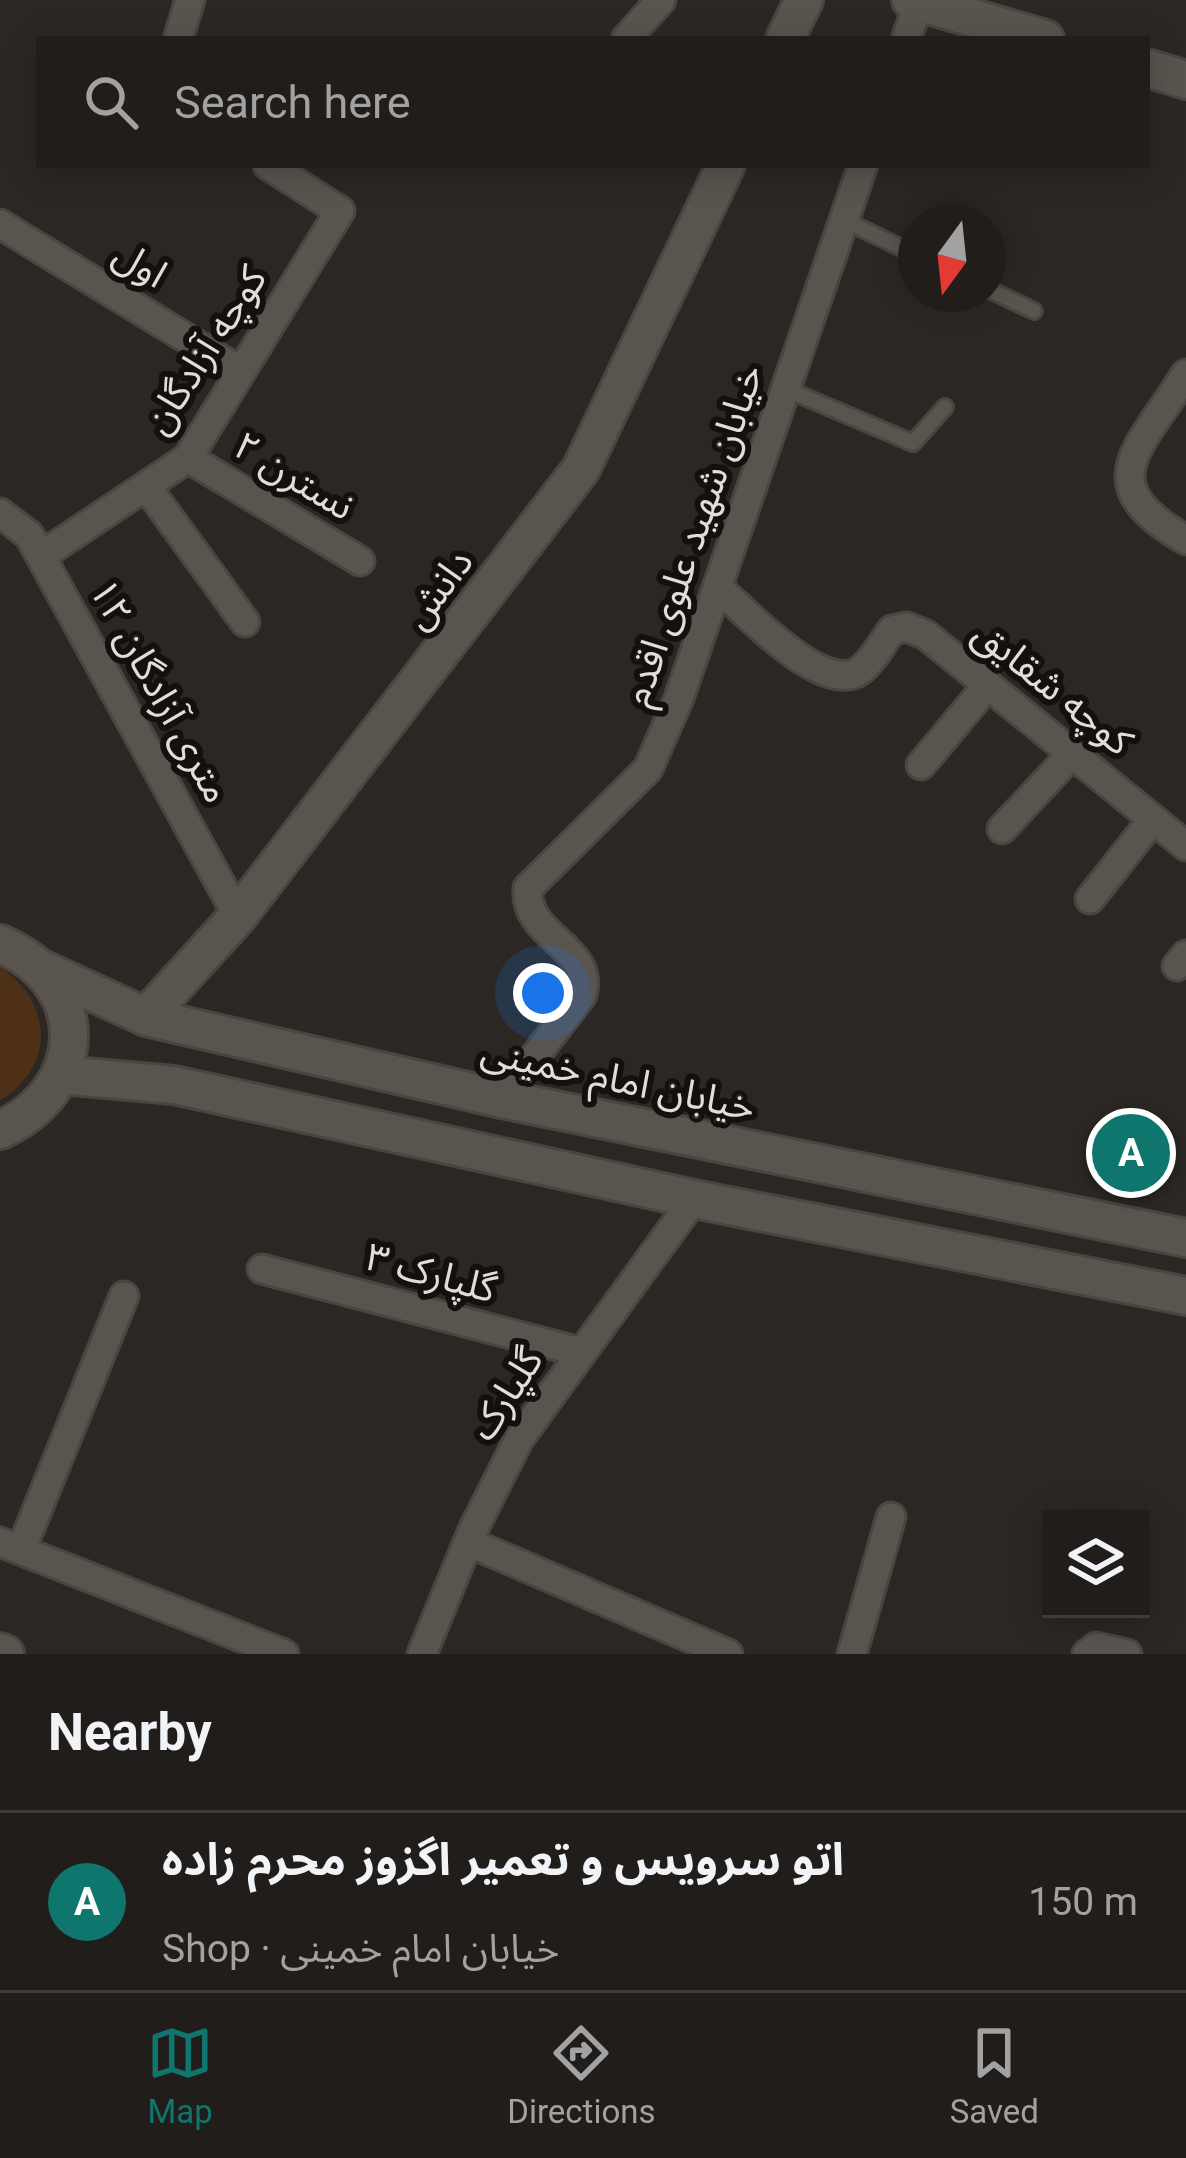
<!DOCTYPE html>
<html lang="en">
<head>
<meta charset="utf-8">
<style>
	body { margin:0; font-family:Roboto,"Noto Sans Arabic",sans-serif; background:#292623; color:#f1f3f6 }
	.controls { position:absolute; right:36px; bottom:36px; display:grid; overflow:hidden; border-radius:0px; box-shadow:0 6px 30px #0003 }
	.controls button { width:108px; height:108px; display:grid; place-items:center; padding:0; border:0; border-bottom:3px solid #3e3b39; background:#211d1a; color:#f1f3f6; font:60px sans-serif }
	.compass { position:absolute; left:898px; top:204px; width:108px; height:108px; border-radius:50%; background:#211d1a; box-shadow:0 6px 30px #0003; rotate:195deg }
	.you { position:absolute; left:543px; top:993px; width:42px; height:42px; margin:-30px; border:9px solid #fff; border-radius:50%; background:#1a73e8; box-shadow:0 0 0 18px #1a73e833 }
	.badge { display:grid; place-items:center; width:78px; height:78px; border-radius:50%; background:#0f766e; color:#fff; font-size:39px; font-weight:700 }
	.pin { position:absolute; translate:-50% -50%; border:6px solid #fff; box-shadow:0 3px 12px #0006 }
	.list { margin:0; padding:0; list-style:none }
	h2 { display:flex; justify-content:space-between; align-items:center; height:156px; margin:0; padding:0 48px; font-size:51px }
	h2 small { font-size:39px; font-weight:400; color:#a2a2a2 }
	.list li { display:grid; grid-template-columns:78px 1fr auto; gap:36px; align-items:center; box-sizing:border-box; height:180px; padding:0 48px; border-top:3px solid #3e3b39 }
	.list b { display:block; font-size:45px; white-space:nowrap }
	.list p { margin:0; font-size:39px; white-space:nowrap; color:#a2a2a2 }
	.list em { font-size:39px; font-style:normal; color:#a2a2a2 }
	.icon { flex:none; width:66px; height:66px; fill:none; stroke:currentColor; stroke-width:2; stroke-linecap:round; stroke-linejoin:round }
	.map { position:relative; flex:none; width:1186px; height:1654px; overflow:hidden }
	.search { position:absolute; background:#211d1a; box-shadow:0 6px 30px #0003; left:36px; right:36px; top:36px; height:132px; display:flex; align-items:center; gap:30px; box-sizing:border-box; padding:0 42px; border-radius:0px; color:#a2a2a2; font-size:45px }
	.sheet { height:336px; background:#211d1a }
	nav { display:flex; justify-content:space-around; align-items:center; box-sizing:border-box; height:168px; border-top:3px solid #3e3b39; background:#211d1a; font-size:33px; color:#a2a2a2 }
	nav a { display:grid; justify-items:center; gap:6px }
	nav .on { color:#0f766e }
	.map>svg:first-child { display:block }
	.grass { fill:#4d3015 }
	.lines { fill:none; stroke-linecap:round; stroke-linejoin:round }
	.lane-casing { stroke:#4a4541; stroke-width:20 }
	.street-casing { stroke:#4a4541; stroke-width:33 }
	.secondary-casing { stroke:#4a4541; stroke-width:42 }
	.lane { stroke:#5a544f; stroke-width:14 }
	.street { stroke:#5a544f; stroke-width:27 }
	.secondary { stroke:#5a544f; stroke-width:36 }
	.labels { text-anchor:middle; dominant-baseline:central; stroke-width:12; stroke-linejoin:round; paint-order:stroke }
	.street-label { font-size:39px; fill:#e1ddda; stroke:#13100e }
</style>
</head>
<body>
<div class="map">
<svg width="1186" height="1654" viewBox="0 0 1186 1654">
	<rect width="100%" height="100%" fill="#2c2722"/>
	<path class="grass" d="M0,967c52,34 57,99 0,133z"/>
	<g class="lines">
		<g class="lane-casing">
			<path id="lane" d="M844,220l72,35
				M988,289l46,22
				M786,389l127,54 32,-36"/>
		</g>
		<g class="street-casing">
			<path id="street" d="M178,39l12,-39
				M626,39l35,-39
				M906,39l14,-39
				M0,224l240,147
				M1186,374c-46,75 -99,109 0,166
				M188,458l172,103
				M146,486l99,136
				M0,513l29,22 209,381
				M41,556l147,-98 152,-247 -72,-46
				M717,587c29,25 101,103 139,86 14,-7 26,-30 36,-43l15,-3 19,8 260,211
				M921,765l67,-80
				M1002,829l70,-75
				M1090,899l63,-80
				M1177,966l9,-11
				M502,1099l80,-104c14,-49 -59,-57 -54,-107l120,-119 31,-71 184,-533
				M262,1269l318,83
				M0,1542l284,112
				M468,1542l260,112
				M21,1550l103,-254
				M422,1654l51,-124 46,-91 175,-240
				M852,1654l39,-137
				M1087,1654l9,-7 31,7"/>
		</g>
		<g class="secondary-casing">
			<path id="secondary" d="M911,0l134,39
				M785,39l19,-39
				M1147,68l39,12
				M0,944c94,39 90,146 0,186
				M42,969l104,48 356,82 684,139
				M146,1017l92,-101 343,-447 145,-304
				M62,1075l112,10 520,114 492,97
				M0,1652l5,2"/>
		</g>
		<use href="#lane" class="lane"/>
		<use href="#street" class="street"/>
		<use href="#secondary" class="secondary"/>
	</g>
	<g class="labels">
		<g class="street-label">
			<text transform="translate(140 264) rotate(31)">اول</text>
			<text transform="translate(205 350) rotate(-57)">کوچه آزادگان</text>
			<text transform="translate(294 476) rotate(31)">نسترن ۲</text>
			<text transform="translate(693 535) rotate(-71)">خیابان شهید علوی اقدم</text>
			<text transform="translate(438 589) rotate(-53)">دانش</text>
			<text transform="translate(1053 687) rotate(39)">کوچه شقایق</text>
			<text transform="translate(160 691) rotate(61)">۱۲ متری آزادگان</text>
			<text transform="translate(618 1079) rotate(12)">خیابان امام خمینی</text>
			<text transform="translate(431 1273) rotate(15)">گلپارک ۳</text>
			<text transform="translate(506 1394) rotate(-57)">گلپارک</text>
		</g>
	</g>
</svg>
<div class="controls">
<button><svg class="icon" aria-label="layers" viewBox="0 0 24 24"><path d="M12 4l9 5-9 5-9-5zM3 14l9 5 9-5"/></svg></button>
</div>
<svg class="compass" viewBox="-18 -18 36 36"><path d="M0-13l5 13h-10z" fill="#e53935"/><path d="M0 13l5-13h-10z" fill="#a2a2a2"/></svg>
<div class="you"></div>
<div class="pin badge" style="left:1131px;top:1153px">A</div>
<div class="search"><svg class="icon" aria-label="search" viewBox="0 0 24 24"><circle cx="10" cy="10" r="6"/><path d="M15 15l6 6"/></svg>Search here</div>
</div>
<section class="sheet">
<h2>Nearby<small></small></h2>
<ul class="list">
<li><span class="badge">A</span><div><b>اتو سرویس و تعمیر اگزوز محرم زاده</b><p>Shop · خیابان امام خمینی</p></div><em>150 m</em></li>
</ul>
</section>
<nav>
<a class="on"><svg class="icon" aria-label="map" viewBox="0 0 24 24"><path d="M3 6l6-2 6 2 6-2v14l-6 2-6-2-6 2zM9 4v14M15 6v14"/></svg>Map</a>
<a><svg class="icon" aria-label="directions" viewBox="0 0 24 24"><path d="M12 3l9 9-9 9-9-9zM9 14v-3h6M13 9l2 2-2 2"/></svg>Directions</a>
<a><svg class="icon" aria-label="saved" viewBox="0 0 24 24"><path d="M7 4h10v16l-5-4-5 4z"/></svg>Saved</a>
</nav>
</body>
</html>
